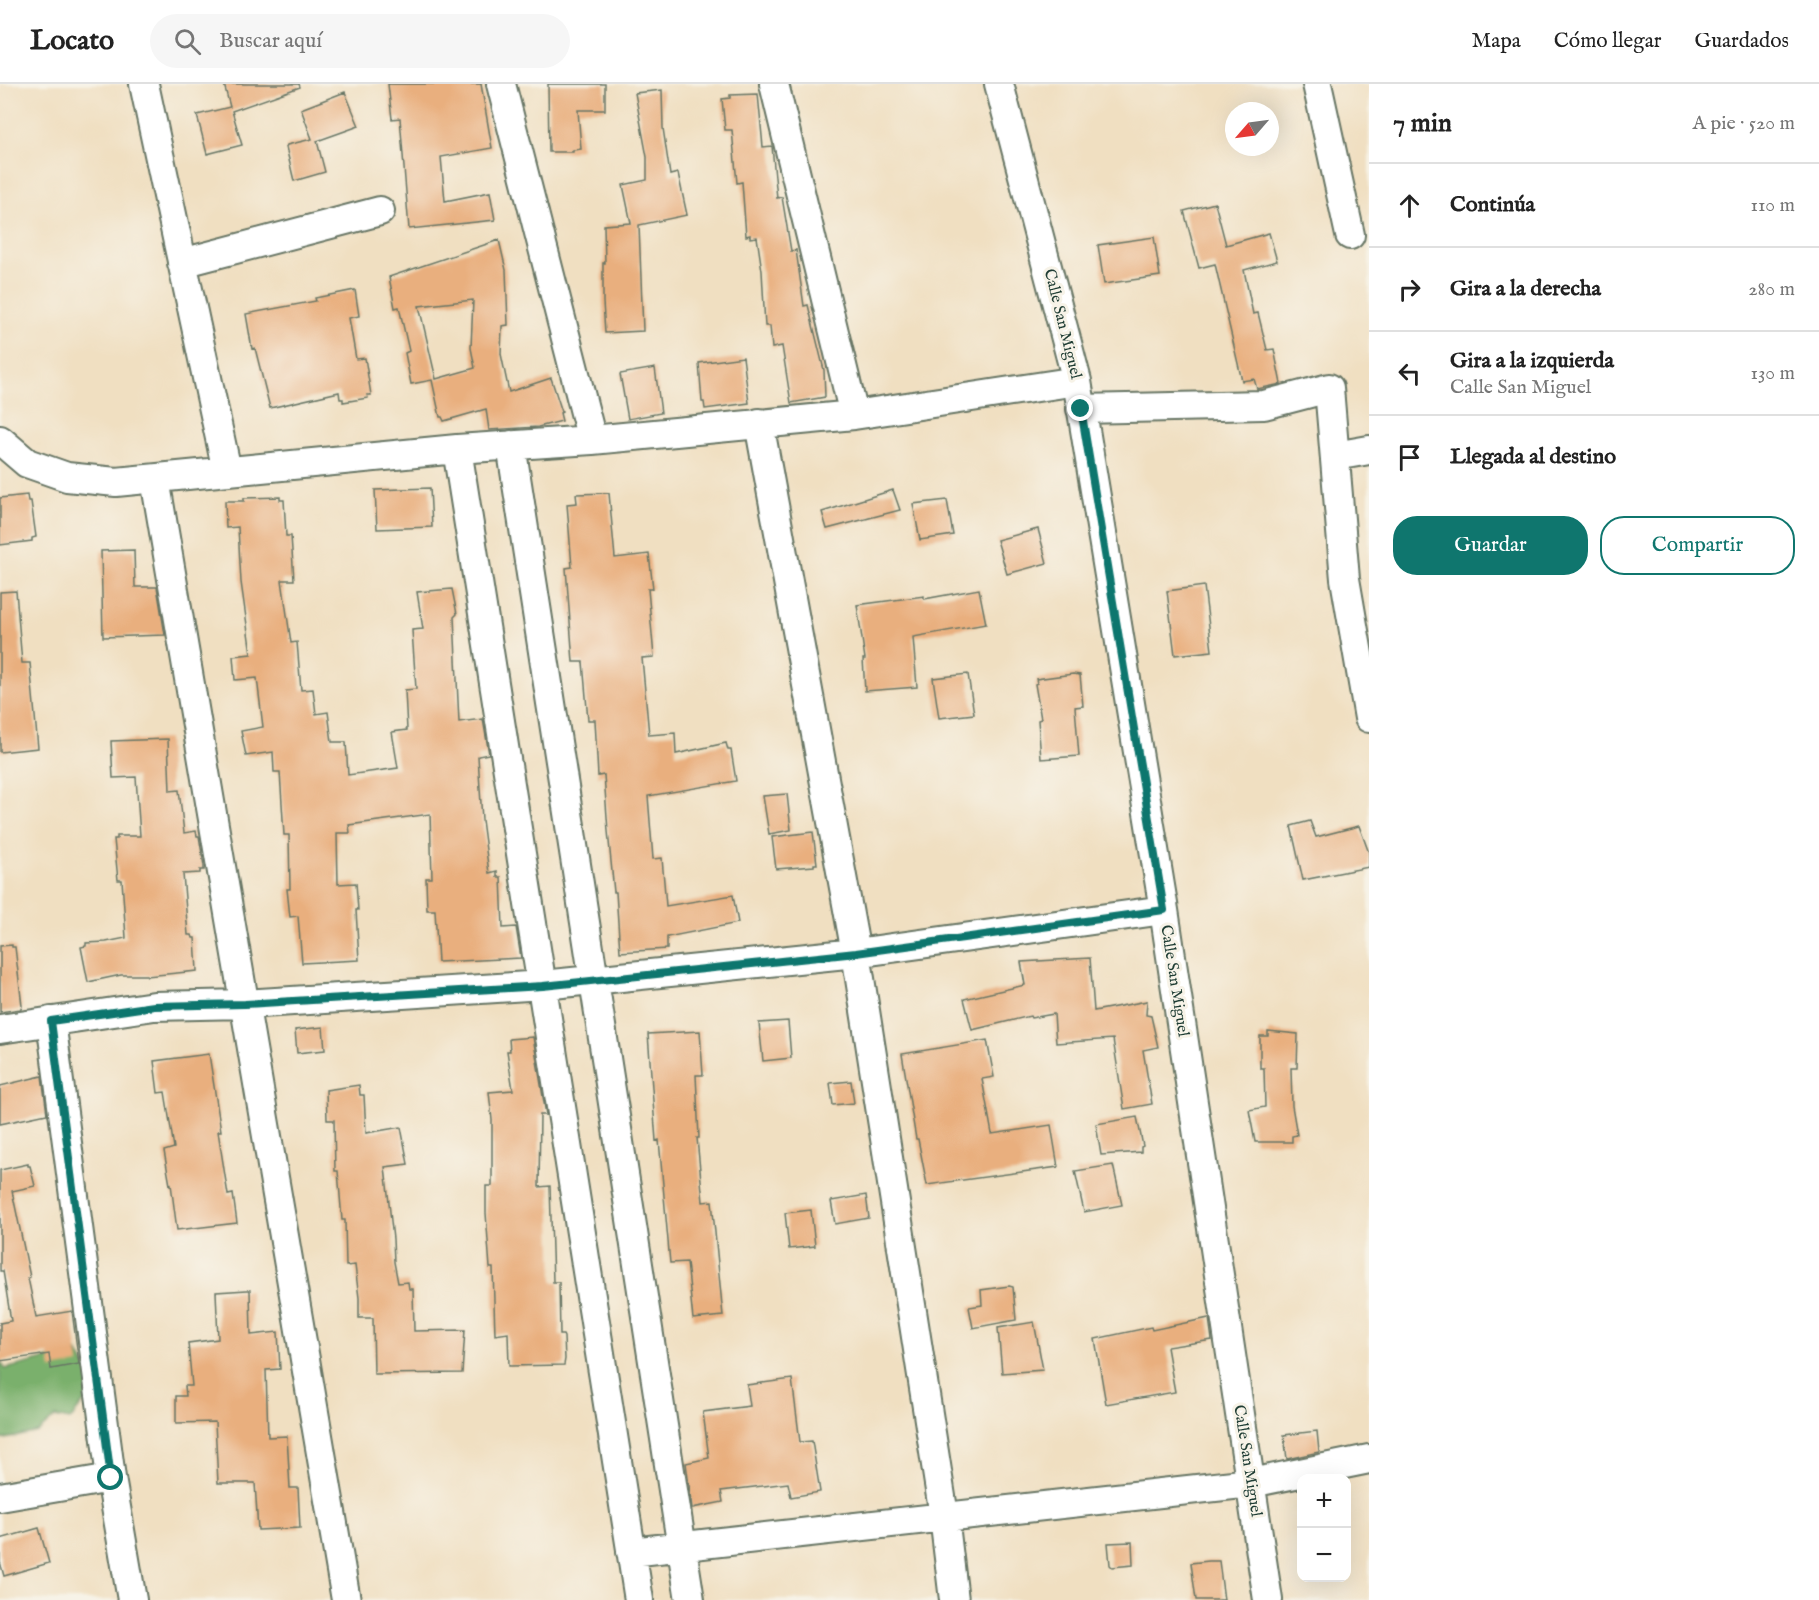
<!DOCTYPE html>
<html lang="es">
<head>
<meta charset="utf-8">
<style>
	body { margin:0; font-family:"IM FELL English",serif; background:#f6f6f6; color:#222 }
	.controls { position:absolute; right:18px; bottom:18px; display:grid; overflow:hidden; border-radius:12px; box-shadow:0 6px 24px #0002 }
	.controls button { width:54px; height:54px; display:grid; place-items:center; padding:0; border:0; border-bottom:2px solid #e0e0e0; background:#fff; color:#222; font:30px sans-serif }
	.compass { position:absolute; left:1225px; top:18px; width:54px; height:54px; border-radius:50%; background:#fff; box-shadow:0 6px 24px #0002; rotate:242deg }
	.stop { position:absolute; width:18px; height:18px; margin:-14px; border:4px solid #0f766e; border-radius:50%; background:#fff }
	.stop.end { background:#0f766e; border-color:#fff; box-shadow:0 2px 6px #0008 }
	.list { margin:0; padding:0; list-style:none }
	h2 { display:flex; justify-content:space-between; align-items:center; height:78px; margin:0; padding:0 24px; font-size:26px }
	h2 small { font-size:20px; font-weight:400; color:#767676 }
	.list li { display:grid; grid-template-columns:39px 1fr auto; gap:18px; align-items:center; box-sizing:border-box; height:84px; padding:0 24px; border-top:2px solid #e0e0e0 }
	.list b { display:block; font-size:22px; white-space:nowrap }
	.list p { margin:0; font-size:20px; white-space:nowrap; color:#767676 }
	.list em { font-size:20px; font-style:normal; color:#767676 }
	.actions { display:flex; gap:12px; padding:18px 24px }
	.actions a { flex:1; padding:14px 0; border:2px solid #0f766e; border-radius:24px; text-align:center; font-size:21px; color:#0f766e }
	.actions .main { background:#0f766e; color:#fff }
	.icon { flex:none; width:33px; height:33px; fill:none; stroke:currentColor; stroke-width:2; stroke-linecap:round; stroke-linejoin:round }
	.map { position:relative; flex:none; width:1369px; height:1516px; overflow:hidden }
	header { display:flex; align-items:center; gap:36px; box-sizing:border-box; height:84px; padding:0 30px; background:#fff; border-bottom:2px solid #e0e0e0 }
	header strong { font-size:28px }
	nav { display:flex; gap:33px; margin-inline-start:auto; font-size:21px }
	.search { width:420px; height:54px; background:#f6f6f6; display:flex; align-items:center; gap:15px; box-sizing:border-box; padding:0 21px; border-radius:33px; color:#767676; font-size:22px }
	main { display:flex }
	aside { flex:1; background:#fff }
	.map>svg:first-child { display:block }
	.forest { fill:#7ab06c; stroke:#4c7650; stroke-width:1.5 }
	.building { fill:#e9af7e; fill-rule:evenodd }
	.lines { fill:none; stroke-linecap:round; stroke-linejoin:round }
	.minor-casing { stroke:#687665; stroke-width:32 }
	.minor { stroke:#fff; stroke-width:28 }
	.route { stroke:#0f766e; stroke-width:8 }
	.labels { text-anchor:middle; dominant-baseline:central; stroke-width:6; stroke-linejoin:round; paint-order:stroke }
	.street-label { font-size:16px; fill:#1f3d34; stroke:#f7f3e8 }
</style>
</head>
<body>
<header>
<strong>Locato</strong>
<div class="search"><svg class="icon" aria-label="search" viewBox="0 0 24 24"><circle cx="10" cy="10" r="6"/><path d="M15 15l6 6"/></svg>Buscar aquí</div>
<nav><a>Mapa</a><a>Cómo llegar</a><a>Guardados</a></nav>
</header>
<main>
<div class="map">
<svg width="1369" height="1516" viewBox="0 0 1369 1516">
	<rect width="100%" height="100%" fill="#f7f3e8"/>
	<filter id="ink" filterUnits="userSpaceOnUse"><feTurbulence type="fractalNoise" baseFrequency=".0167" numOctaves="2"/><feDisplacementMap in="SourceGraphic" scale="12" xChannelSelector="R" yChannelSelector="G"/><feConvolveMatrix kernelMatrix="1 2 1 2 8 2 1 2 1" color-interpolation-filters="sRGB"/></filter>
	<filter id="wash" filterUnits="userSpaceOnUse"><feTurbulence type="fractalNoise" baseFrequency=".008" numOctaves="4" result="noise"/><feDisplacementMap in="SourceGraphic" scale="24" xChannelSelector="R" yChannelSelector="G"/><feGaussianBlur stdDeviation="1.35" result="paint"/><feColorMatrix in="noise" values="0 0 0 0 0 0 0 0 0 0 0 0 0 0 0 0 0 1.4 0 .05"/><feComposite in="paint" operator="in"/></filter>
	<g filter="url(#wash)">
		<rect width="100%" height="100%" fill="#f0dfc1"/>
		<path class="forest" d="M77,1267l14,26 -6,24 -15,19 -15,-3 -17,15 -38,8v-81l5,10z"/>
		<g id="blocks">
			<path class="building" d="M224,0h75l1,3 -68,24 10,34 -35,9 -10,-39 33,-8z
				M388,0h93l11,64 -51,9 4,44 45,-9 5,28 -86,9 -9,-111 -8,1z
				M548,0h57v26h-27l3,39 -8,1v2h-24z
				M662,6l1,38 7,47 8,-2 9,42 -48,10 4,106 -38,2 -2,-31v-39h2l-1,-38 27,-2 -8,-38 24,-5v-23l-12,-64z
				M345,8l14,34 -42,15 8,31 -31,9 -8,-34 1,-2 25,-6 -11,-30z
				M758,10l5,53 9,-1 5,52 5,-1 9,54 5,-1 8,56 4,-1 16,65 1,27 -34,6 -9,-57 -10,2 -2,-22h-5l-3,-55 -5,-34 -7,1v-3l-4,1 -4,-54 -5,1 -5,-53h-7l-3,-31 8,-1v-3z
				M1215,119l11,42 43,-12 8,28 -33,9 9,44 5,-1 9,37 7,-1 7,35 -24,5 -3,-10 -12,2 -27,-117 -16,4 -15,-57z
				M1154,153l6,39 -56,8 -6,-39z
				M499,156l7,30 2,55 -6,1 -1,28 8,38 42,-14 11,34 -2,1 2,8 -24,6 -49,3 -3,-21 -42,12 -2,-4h-2l-8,-37 -21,4 -6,-31 4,-2 -10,-44 -4,1 -6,-31zM473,216l-2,48 4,20 -39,11 -17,-73z
				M355,206l4,26 -10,2 7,41 9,-1 6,37h-4l1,3 -25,4v-3h-3l-1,-7 -69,16 -15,-60 -3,1 -6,-35 70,-13 -1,-3z
				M743,273l6,46 -44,6 -1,-7h-2l-3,-39z
				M655,284l6,45 -33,6 -8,-45z
				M430,404l2,39 -55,2 -2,-39z
				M893,406l7,20 -73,19 -5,-17z
				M609,409l6,65 34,-4 4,35h-5l6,68 -12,1 7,77 26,-2 1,21 50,-11 2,7h3l5,31 -88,15 5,63 9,-1 4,48 67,-11 5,28 -71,14v12l-47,3 -4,-60h-2l-6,-61 -4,-56 -6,1 -3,-56h-7l-5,-58h-10l-7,-94 6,-1 -5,-63 10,-1 -1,-9z
				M27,411l1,6h3l5,36 -4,1v3l-32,4v-47z
				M280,413v3h4l2,36h5l3,44h-12l9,63 6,-1 4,48 12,-1 3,25 12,-2 4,30h14l2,33 50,-7 -6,-36 15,-2 -2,-40 11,-1 -4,-59 11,-1 -6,-37 35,-3 5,25 -3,3 5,105 24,-3 6,35 -11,2 4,64 7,53 8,-2v6h4l2,51 13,-1 5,31 -83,4 -3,-52h-8l-1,-32h6l-2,-64 -81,11 1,8h-13l1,51 18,-1 2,27h-2l3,50 -57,3 -4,-47 -8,1 -3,-28h3l-1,-54h-5l-4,-63h-6l-1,-20 -27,4 -5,-25 22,-4 -6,-49 -22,2 -2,-24 18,-2 -10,-72 -3,-55 -12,1 -1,-27h19v-3z
				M947,416l6,35 -33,5 -7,-36z
				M1038,445l9,34 -40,11 -10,-34z
				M134,466l1,37h22l8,48 -62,2 -2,-86z
				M1204,502l8,65 -37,4 -8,-64z
				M979,505l7,35 -73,13 4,50 -52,4 -2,-32h2l-8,-54 67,-9v3z
				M16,507l6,72h8l8,85 -38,4v-160z
				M968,590l6,40 -35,4 -6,-40z
				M1073,590l7,1 3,31 -8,1 4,49 -38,3 -3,-39 3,-1 -6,-35 2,-1 -1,-4z
				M168,655l2,52 9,-1 5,43 12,-2 1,5h2l5,30v4h-4v3l-17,1 5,61h4l1,3h2l2,33 -50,5v-1h-26l-33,7 -7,-35 5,-1v-3l20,-1 20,-4 -4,-58h-4l-4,-41h3v-3h23l-4,-59 -23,1 -2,-37z
				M787,710l4,36 -22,4 -6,-38z
				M1310,737l6,16 43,-11 10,27v14l-66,13 -12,-54z
				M813,748l4,32h-3v2l-38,3 -4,-32z
				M12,861v2h3l7,59 -1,3 -21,3v-66z
				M1090,874l4,53 53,-10 -1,14 5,1 7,31 -15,3 9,54 -28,5 -11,-70 -57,4 -2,-29 -23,4 -1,-2 -58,14 -8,-31 61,-14 -4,-23z
				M788,937l3,37 -28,3 -4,-38z
				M323,943l2,23 -28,3 -2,-23z
				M700,947l3,44h-7l3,63h-2l6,64 9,-1 11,115 -30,3 -6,-57 -17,1 -11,-123 -3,1 -8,-107z
				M1268,947l30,3 -1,34h-6l1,38 5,29 -5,1v6h-37l-6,-32 16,-3 -1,-39h-4v-32h8z
				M533,953l13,78h-6l-1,72 11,-1 3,96h6l1,53h3l1,2 1,22 -1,6 -55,1 -1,-33 -13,2 -2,-67h-3l-4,-55v-27h6v-66l-3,-28 24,-2 -6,-39h3l-1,-12z
				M987,956l7,37 -12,2 10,55 59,-9 7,42 -131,18 -9,-46h-2l-14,-85z
				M209,970l12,77h-3l10,64 5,-1 4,29 -60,7 -6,-46 -1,1 -6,-34 10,-3 -9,-56 -7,1 -4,-32z
				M42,992l5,38 -47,10v-38z
				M851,997l3,22 -21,2 -3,-22z
				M359,1001l1,10h4l2,38 35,-6 7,37 -23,3 8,72 1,23 4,21 10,-1 1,7h4l1,42 51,-1 -3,43 -88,1 -1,-56h-14v-20l-4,-33 -9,1 -1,-46h-3l-4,-49h-3l-1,-51h-7l-1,-30z
				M1137,1033l6,29 -2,1v5l-40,3 -5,-31z
				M28,1080v2h2l5,20 -23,5 18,86 -2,1 8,39 36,-6 7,53 -28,5 -2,-15 -49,7v-38l11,-2 -8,-50h-3v-101z
				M1113,1081l9,40 -38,7 -9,-41z
				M866,1111l3,23 -34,6 -4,-23z
				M811,1126l4,36 -26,3 -4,-36z
				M1009,1202l4,1 3,33 -43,8 -4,-21 13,-2 -1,-15z
				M247,1206h3l1,45 27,-3 2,37 -14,1 2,67 19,-1 3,52h8l2,40 -42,2 -3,-47h-37l-3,-61 -39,1v-27h10l-1,-10h7l-4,-43 30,-4 -2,-47z
				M1209,1234l3,22 -45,7 8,45 -69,12 -11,-65 56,-12 1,3z
				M1034,1238l9,48 -41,3 -4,-45z
				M792,1295l8,63 12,-1 8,51 -29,5 -3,-14 -67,8 2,11 -31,6 -6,-45 23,-5 -6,-46 47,-6 -3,-21z
				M1317,1347l2,21 -32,7 -3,-24z
				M39,1444l10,35 -45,13 -4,-14v-23z
				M1132,1458l1,23 -21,2 -2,-2 -2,-22z
				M1209,1477h10l5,39h-28l-5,-37z"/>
		</g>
	</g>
	<g filter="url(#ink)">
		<use href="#blocks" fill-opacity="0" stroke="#687665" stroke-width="1.5"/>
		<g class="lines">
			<g class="minor-casing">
				<path id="minor" d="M144,0l83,387
					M501,0l91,356
					M774,0l80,331
					M999,0l78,297 87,529 104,690
					M1317,0l33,151
					M182,179l198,-52
					M1081,325l183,-4 65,-17 16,191 24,139
					M759,339l97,530 88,563 10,84
					M0,356l27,23 40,14 49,5 341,-33 135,-9 262,-25 223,-34
					M511,361l179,1155
					M457,365l182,1151
					M1335,372l34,-6
					M155,395l191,1121
					M51,937l60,457 21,122
					M0,945l154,-23 91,-2 298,-19 313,-32 308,-43
					M0,1413l111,-19
					M631,1468l620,-69 118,-24"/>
			</g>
			<use href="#minor" class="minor"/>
		</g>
	</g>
	<g class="lines" filter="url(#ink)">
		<path class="route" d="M111,1394l-60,-457 103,-15 91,-2 298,-18 313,-33 308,-43 -83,-501"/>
	</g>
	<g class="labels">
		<g class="street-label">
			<text transform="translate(1062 240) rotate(76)">Calle San Miguel</text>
			<text transform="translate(1174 897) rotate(81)">Calle San Miguel</text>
			<text transform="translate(1247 1377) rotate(81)">Calle San Miguel</text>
		</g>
	</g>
</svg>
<div class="controls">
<button>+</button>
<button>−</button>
</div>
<svg class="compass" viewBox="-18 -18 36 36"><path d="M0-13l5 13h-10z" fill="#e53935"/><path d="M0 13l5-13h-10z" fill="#767676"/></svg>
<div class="stop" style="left:111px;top:1394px"></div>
<div class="stop end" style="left:1081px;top:325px"></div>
</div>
<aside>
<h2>7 min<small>A pie · 520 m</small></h2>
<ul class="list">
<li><svg class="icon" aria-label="ahead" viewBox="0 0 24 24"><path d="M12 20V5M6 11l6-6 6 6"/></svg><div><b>Continúa</b></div><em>110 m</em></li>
<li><svg class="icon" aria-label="right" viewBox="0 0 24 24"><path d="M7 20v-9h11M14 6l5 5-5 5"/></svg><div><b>Gira a la derecha</b></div><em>280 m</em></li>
<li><svg class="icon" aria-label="left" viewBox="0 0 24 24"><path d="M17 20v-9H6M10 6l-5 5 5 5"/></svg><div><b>Gira a la izquierda</b><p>Calle San Miguel</p></div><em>130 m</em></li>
<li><svg class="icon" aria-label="arrive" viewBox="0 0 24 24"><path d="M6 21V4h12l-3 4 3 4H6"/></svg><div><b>Llegada al destino</b></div></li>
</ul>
<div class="actions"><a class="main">Guardar</a><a>Compartir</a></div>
</aside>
</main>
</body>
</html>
